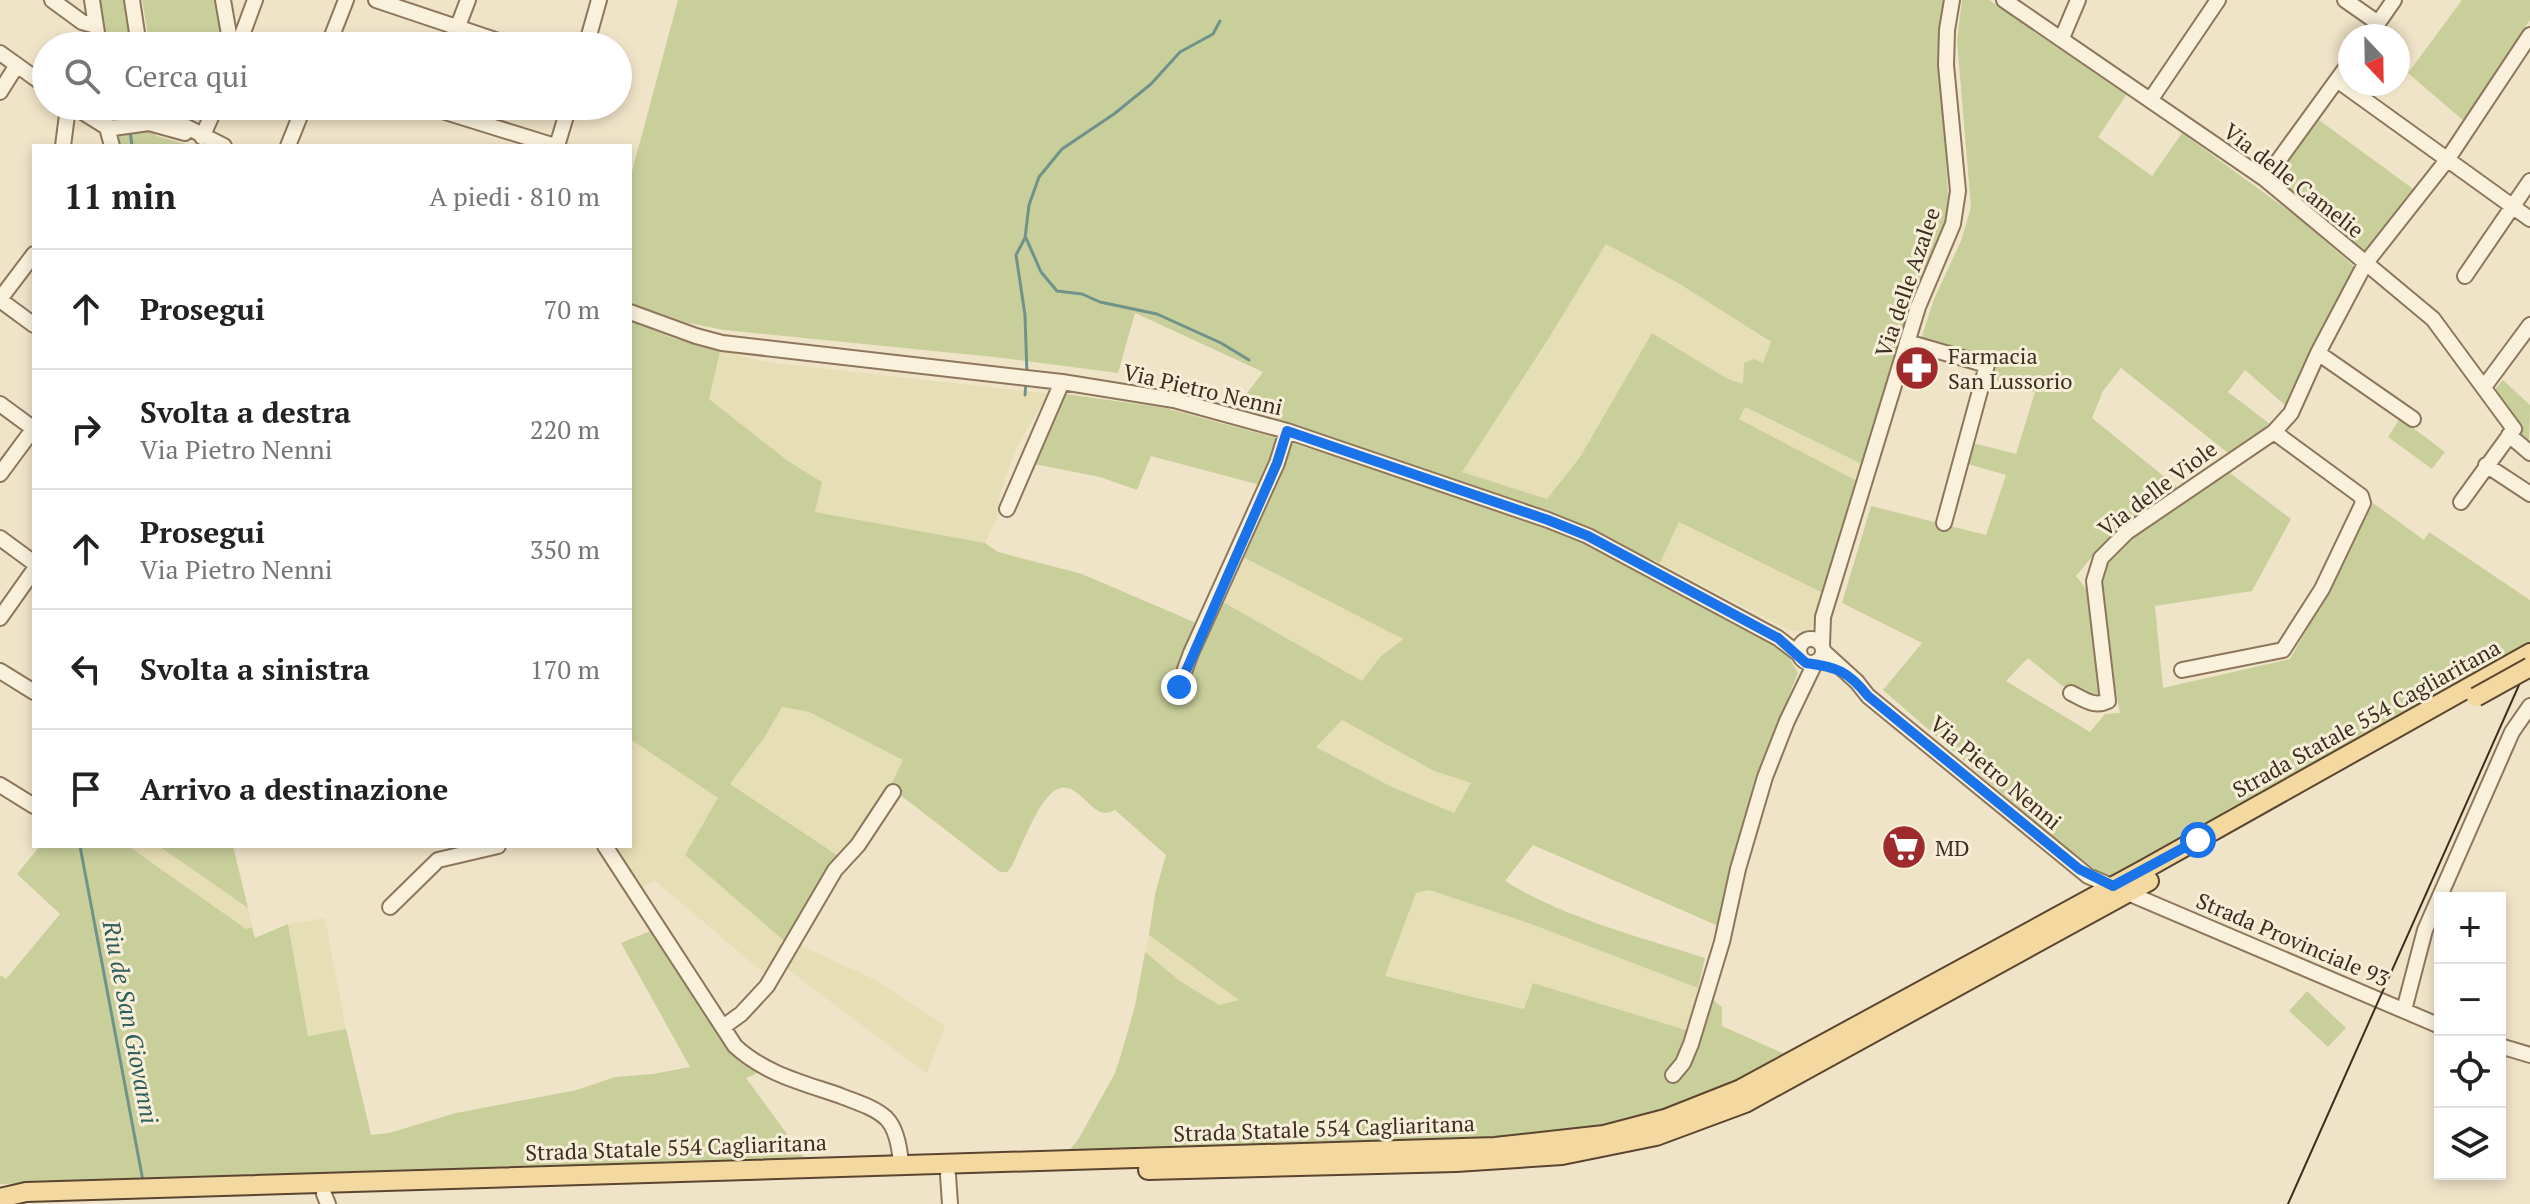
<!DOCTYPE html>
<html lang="it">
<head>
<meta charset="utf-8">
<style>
	body { margin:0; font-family:"PT Serif",serif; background:#f2f2f2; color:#222 }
	.controls { position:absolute; right:24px; bottom:24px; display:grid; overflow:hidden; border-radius:0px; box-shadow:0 4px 12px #0003 }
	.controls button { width:72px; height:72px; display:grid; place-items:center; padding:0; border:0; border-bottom:2px solid #e0e0e0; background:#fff; color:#222; font:40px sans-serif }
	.compass { position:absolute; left:2338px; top:24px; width:72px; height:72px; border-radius:50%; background:#fff; box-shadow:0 4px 12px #0003; rotate:158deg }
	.stop { position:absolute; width:24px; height:24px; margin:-18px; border:6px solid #1a73e8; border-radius:50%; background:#fff }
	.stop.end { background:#1a73e8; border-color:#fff; box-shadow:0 2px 8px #0008 }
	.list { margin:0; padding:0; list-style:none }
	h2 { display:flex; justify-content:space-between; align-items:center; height:104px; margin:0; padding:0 32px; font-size:34px }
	h2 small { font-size:26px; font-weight:400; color:#767676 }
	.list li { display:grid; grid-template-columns:52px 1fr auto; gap:24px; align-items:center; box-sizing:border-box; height:120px; padding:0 32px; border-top:2px solid #e0e0e0 }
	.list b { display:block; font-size:30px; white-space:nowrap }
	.list p { margin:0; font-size:26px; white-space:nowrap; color:#767676 }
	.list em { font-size:26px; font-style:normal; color:#767676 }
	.icon { flex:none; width:44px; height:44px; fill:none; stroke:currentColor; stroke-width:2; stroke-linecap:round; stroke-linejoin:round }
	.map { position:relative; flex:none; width:2530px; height:1204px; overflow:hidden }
	.search { position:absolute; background:#fff; box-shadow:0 4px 12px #0003; left:32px; top:32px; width:600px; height:88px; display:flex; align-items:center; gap:20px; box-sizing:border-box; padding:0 28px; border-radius:44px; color:#767676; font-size:30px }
	.panel { position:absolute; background:#fff; box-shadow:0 4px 12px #0003; left:32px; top:144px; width:600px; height:704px; border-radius:0px }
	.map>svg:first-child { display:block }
	.farmland { fill:#e6deb5 }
	.green { fill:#c9cf9b; fill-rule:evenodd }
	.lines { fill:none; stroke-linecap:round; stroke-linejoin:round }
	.stream { stroke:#6f938a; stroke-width:3 }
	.minor-casing { stroke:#8d765c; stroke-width:18 }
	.major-casing { stroke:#5b4430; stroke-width:22 }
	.minor { stroke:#faf1dc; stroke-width:14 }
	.major { stroke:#f3d9a0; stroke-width:18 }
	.tram { stroke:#3d2e20; stroke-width:2 }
	.major-bridge-casing { stroke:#5b4430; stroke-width:22; stroke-linecap:butt }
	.major-bridge { stroke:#f3d9a0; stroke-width:18 }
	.route { stroke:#1a73e8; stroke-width:10 }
	.labels { text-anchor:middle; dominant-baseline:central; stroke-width:6; stroke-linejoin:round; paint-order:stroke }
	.street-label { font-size:22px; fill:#3d2e20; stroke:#f7eed8 }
	.poi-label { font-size:22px; fill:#3d2e20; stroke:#f7eed8; text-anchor:start }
	.water-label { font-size:24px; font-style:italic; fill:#2f5d5a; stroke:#f7eed8 }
</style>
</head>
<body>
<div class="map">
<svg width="2530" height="1204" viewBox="0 0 2530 1204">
	<rect width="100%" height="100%" fill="#f0e4c8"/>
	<path class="farmland" d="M1606,244l72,39 93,60 -8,20 -20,21 -15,-5 -76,-46 -72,124 -33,42 -86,-27 86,-131z
		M720,351l46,11 285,32 -12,15 -23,39 -16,47 -3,24 -12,24 -170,-31 6,-31 -33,-20 -79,-62z
		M1744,406l120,59 -5,17 -120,-63z
		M1679,522l146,72 -14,34 -7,4 -18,-3 -126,-66z
		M1241,556l162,82 -23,19 -18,24 -139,-79z
		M782,707l27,5 94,48 -13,27 -50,70 -110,-73 36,-49z
		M1341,720l93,51 37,12 -17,30 -62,-26 -77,-40z
		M630,739l89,60 69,145 -9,17 -14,13 -111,-94 -14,10 -29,-44h19z
		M128,846h31l89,62 4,19 -6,3z
		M1429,890l102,34 167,64 -9,43 -156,-48 -8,26 -140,-33 31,-84z
		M325,918l21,111 -38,7 -20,-112z
		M1149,935l91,65 -21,5 -39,-24 -35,-29z
		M799,945l77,35 69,46 -18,48 -142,-107z"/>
	<path class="green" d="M98,0h27l7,46h-28z
		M142,0h73l10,46h-75z
		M678,0h1268l-8,37 11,171c-9,34 -25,65 -36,98 -19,53 -34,106 -49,159l-119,-58 -6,12 120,63 -34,112 -146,-72 -19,41 -119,-54 -303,-104 25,-33 -128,-59 -17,60 -124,-16 -270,-27 -36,-7 -58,-20v-124zM1606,244l72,39 93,59 -8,21 -9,-4 -10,4 -1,21 -15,-5 -76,-46 -72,124 -33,42 -85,-27 85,-131z
		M1962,0h27l138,94 -29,43 54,39 30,-43 114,83 59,51 -69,139 -41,-36 -17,22 42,32 -42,29 -107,-85 -18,23 -11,27 85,69 -76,59 -25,30 16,20 11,96 -4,6c-13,1 -23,-12 -37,-12l-34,-28 -22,23 84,51 15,-18 15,-1 -22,-118c-1,-11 3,-26 9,-35 16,-27 94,-70 123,-87l61,46 -39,72 -97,15 8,82 127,-29 51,-91 32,-65 51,37 5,-8 101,68v49l-411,228 -9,1 -13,-7 -61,-48 -153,-133 39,-47 -80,-40 29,-97 115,29 20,-60 -38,-11 5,-21 43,11 19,-62 -43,-13 5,-15 -76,-25 13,-40 27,-58 10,-34 -14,-166z
		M2462,0h68v20l-65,102 -57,-49z
		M2319,120l97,71 -50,65 -93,-78z
		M147,128l10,8 36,10h-76l-1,-9 3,-4z
		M630,321l43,17 47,13 -11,48 79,62 34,21 -7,30 170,31 13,9 84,22 112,48 1,9 -5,17 -7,5 -10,36 12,-4 38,-83 139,79 18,-24 23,-18 -162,-83 48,-114 192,60 91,35 203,106 10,7 13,23 -39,98 -20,65 -15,74 -8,15 -183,-80 -28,36c60,37 133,55 200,77l-7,30 -167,-64 -102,-34 -13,3 -31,83 139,33 9,-26 156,48 -7,21 -14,22 2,8 12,-9 29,-75 11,9v19l67,30 -53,30 -102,36 -84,15 -475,16 -5,-4 8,-9 37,-67 5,-15 15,-52 10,-54 35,29 39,24 20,-5 -90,-65 6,-41 11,-39 -51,-45c-23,13 -32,-26 -54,-22 -20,3 -40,60 -49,78l-5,6h-7l-110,-85 13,-27 -94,-48 -27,-5 -16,28 -36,49 110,73 -52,87 -103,-89 33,-57 -88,-59zM1342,720l92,51 37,12 -17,30 -62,-26 -76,-40z
		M2503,380l27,25 -1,41 -11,-14v-7l-23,-36z
		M1066,394l99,14 115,31 -20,46 -109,-29 -14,34 -37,-13 -66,-13z
		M2400,418l45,34 -13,17 -44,-32z
		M40,846h88l118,83 6,-2 3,11 33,-14 20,112 38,-7 25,106 18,-2 67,-20 121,-23 38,-13 38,-3 37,-7 -69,-124 32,-13 80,122 25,21 -12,5 60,82 -488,17 -6,-5 -8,4 -304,8v-209l6,4 54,-65 -43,-40z
		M159,846h74l15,62z
		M2307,991l39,37 -18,19 -39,-36z"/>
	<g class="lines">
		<path class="stream" d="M130,130l2,16
			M1026,238l15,34 16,19 25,3 18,8 57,12 64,29 28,17
			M1027,375l-2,-60 -9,-60 9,-17 4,-33 10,-28 23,-28 52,-35 37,-30 29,-32 33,-18 7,-13
			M1025,395l1,-13
			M80,846l63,335"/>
		<g class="minor-casing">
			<path id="minor" d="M52,0l30,22 14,4
				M92,0l7,46
				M132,0l7,46
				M223,0l8,46
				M376,0l137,46
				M2004,0l261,179 168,140 81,110 -53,73
				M2345,0l33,23
				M458,26l10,-26
				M2369,36l25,-36
				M2062,38l16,-38
				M238,46l17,-46
				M328,46l18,-46
				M586,46l13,-46
				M0,53l46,33
				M2337,80l193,139
				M0,92l17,-27
				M2151,99l67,-99
				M73,106l32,20 8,2 36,-5 36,10
				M426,106l129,40
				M89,115l59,-4 19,6 57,29
				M105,120l7,26
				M202,137l14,-31
				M63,146l4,-31 5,-9
				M288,146l16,-40
				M557,146l12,-40
				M2265,179l85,-117
				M2465,276l65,-95
				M0,299l34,-45
				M0,300l34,25
				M630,312l66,24 26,7 340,39 112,18 113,31 261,89 40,16 190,102 22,17
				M1907,342l80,23 -43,158
				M2318,353l95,66
				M2484,387l46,-62
				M0,404l34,25
				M2509,435l21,18
				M2486,465l44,29
				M0,474l34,-46
				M1007,509l55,-127
				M0,538l34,25
				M0,618l34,-48
				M1799 651a12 12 0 1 1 24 0a12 12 0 1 1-24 0Z
				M1822,645l1,-28 95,-310 35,-83 5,-33 -12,-126 1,-35 5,-30
				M1824,652l33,30 11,14 220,180 352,150
				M2182,670l101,-20 39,-61 41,-86 -2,-7 -87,-64
				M0,671l34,21
				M1177,691l14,-38 86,-190 10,-32
				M2071,693c13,6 23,15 37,8l-14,-120 7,-23 26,-26 147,-100 17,-19 27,-60 47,-89 82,-104 83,-125
				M0,785l34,21
				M605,846l130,200c30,28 69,37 106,50 15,6 33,11 45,22 11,11 14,32 15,47
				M390,907l48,-47 60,-14
				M2404,1010l21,-80 87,-198 18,-26
				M723,1027l18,-13 26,-28 68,-116 23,-25 35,-53
				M2500,1046l30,9
				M1673,1075l10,-12 8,-19 31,-102 16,-73 27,-92 22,-56 28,-58
				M948,1175l2,29
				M324,1194l4,10"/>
		</g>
		<g class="major-casing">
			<path id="major" d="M1148,1170l308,-8 106,-7 94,-19 89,-33 404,-222
				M0,1198l26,-6 1469,-45 109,-12 61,-16 76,-30 404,-220 385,-216"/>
		</g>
		<use href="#minor" class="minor"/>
		<use href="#major" class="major"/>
		<path class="tram" d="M2288,1204l231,-519"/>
		<g class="major-bridge-casing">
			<path id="major-bridge" d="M2476,697l54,-30"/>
		</g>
		<use href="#major-bridge" class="major-bridge"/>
	</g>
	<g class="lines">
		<path class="route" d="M1179,687l98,-224 10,-32 261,89 40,16 190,102 28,25c31,4 42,8 62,33l211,173 34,17 85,-46"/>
	</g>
	<defs>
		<g id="pharmacy-disc" transform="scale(2.3)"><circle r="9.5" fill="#9e2a2b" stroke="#f7eed8"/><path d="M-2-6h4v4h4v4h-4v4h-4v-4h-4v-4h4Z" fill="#fff"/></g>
		<g id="supermarket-disc" transform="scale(2.3)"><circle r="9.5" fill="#9e2a2b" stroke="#f7eed8"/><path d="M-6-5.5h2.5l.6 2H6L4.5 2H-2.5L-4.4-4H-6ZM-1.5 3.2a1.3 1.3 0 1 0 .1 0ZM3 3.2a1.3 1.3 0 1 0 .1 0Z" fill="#fff"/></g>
	</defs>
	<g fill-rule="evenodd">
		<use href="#pharmacy-disc" x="1917" y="368"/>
		<use href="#supermarket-disc" x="1904" y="847"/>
	</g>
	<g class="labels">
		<g class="street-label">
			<text transform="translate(2294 180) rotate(38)">Via delle Camelie</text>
			<text transform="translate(1907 282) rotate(-71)">Via delle Azalee</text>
			<text transform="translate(1203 389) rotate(13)">Via Pietro Nenni</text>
			<text transform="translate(2157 488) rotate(-37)">Via delle Viole</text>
			<text transform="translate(2366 718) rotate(-29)">Strada Statale 554 Cagliaritana</text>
			<text transform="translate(1996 772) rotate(40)">Via Pietro Nenni</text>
			<text transform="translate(2293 939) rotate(23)">Strada Provinciale 93</text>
			<text transform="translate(1324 1128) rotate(-2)">Strada Statale 554 Cagliaritana</text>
			<text transform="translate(676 1147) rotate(-2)">Strada Statale 554 Cagliaritana</text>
		</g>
		<g class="poi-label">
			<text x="1948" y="355">Farmacia<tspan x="1948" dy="25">San Lussorio</tspan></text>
			<text x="1935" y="847">MD</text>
		</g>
		<g class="water-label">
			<text transform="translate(131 1022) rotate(79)">Riu de San Giovanni</text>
		</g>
	</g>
</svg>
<div class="controls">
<button>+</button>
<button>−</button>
<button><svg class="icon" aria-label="locate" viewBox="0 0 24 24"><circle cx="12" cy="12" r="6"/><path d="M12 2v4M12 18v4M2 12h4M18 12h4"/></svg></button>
<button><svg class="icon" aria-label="layers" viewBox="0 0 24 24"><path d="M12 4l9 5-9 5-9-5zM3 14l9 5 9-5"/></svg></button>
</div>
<svg class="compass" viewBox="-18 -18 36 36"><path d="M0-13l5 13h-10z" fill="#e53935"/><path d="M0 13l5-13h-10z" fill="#767676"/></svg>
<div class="stop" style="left:2198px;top:840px"></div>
<div class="stop end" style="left:1179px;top:687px"></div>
<div class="search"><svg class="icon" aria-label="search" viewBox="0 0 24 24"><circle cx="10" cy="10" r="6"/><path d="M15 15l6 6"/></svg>Cerca qui</div>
<section class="panel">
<h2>11 min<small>A piedi · 810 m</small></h2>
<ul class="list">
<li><svg class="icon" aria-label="ahead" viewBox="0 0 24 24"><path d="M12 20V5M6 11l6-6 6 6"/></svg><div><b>Prosegui</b></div><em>70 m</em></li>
<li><svg class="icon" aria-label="right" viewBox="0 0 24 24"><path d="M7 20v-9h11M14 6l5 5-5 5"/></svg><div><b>Svolta a destra</b><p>Via Pietro Nenni</p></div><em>220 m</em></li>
<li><svg class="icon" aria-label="ahead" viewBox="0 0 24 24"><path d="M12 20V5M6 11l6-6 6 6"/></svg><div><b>Prosegui</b><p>Via Pietro Nenni</p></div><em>350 m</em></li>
<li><svg class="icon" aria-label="left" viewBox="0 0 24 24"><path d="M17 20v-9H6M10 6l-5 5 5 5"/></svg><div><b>Svolta a sinistra</b></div><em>170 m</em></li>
<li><svg class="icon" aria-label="arrive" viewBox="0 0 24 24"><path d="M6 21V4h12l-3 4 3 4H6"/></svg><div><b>Arrivo a destinazione</b></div></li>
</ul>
</section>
</div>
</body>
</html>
